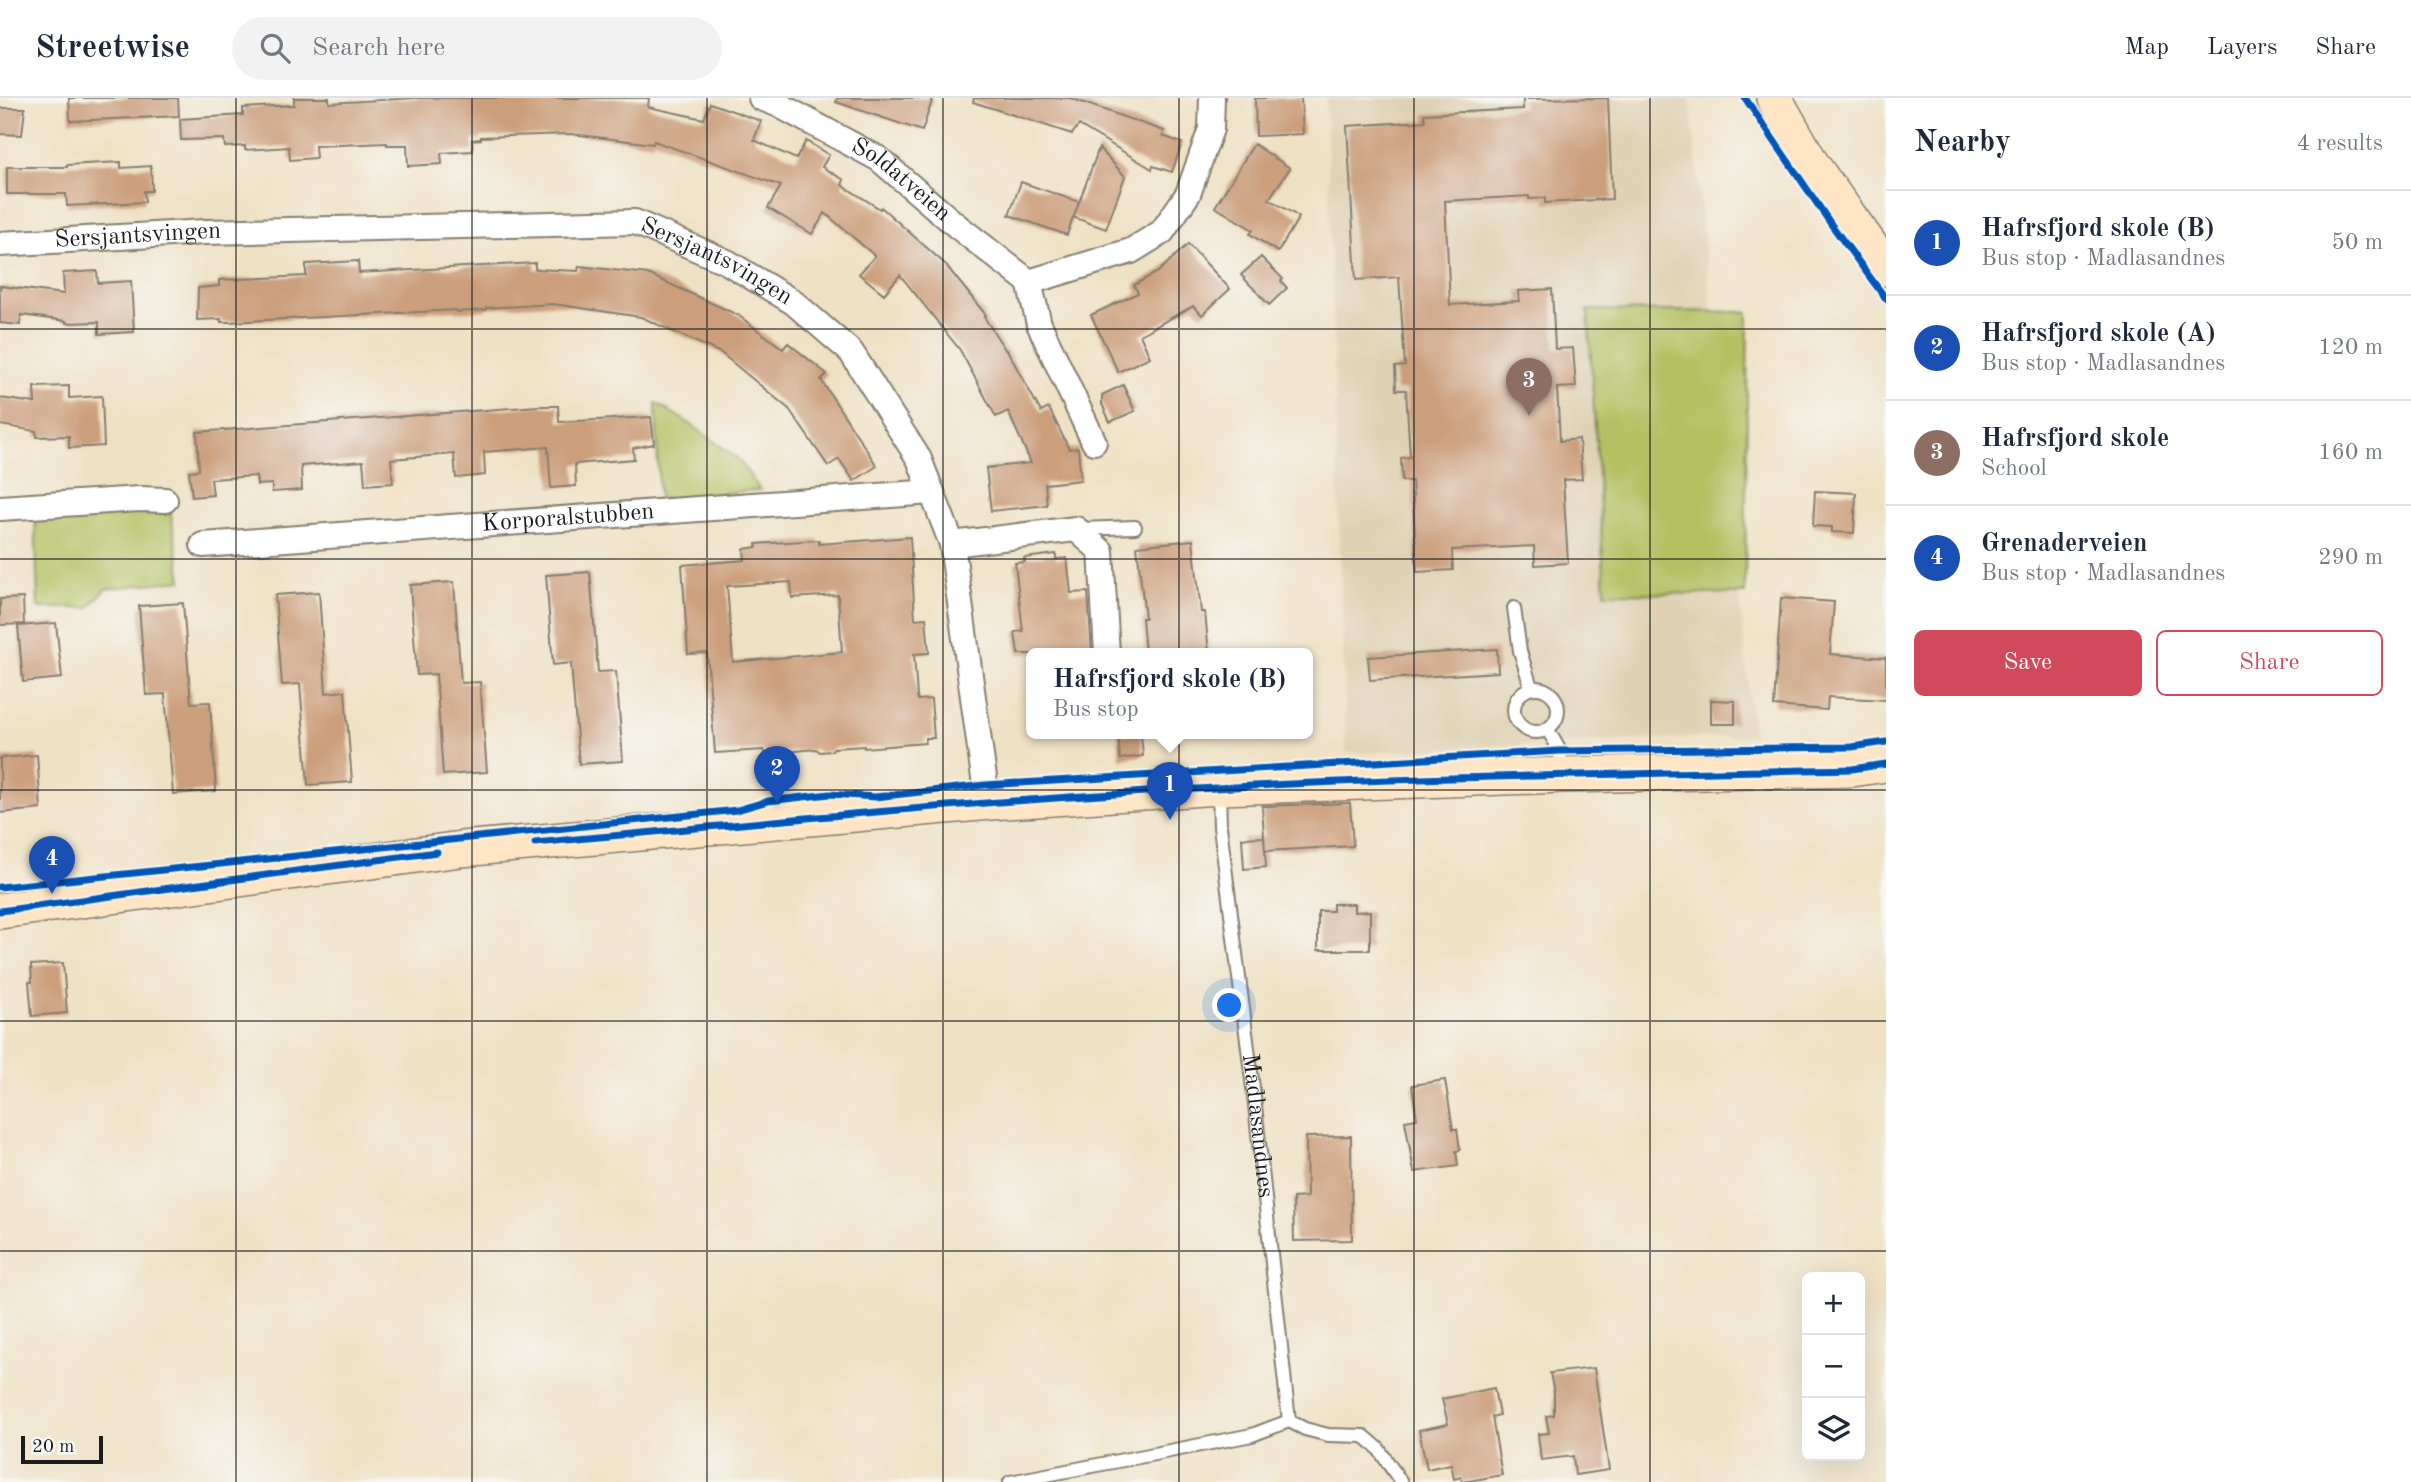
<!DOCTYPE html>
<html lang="en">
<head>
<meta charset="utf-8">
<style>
	body { margin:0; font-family:"Old Standard TT",serif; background:#f2f2f3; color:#1f2937 }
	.controls { position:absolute; right:21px; bottom:21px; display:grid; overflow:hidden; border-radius:10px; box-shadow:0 7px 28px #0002 }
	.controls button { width:63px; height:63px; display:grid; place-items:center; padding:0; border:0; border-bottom:2px solid #e0e1e3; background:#fff; color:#1f2937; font:35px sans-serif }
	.scale { position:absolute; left:21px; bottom:18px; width:82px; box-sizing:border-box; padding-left:7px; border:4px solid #1c1c1c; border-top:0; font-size:19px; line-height:24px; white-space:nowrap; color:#1c1c1c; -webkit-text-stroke:5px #f6f6f2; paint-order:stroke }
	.you { position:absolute; left:1230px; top:908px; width:24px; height:24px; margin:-18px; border:5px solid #fff; border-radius:50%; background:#1a73e8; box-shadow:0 0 0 10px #1a73e833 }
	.badge { display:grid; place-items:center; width:46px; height:46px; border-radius:50%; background:#d1495b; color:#fff; font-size:23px; font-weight:700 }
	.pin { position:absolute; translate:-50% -58px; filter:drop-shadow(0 2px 4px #0008) }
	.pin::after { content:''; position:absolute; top:37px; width:24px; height:21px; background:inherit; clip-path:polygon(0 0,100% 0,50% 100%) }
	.popup { position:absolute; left:1026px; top:550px; width:287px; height:91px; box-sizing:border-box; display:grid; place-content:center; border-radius:10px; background:#fff; filter:drop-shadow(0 2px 5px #0005); font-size:23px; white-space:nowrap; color:#747a83 }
	.popup b { font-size:26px; color:#1f2937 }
	.popup::after { content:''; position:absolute; left:50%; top:100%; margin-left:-14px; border:14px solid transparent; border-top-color:#fff }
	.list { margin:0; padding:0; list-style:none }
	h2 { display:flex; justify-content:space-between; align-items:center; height:91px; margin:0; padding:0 28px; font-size:30px }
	h2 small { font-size:23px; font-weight:400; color:#747a83 }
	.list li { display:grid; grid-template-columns:46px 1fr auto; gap:21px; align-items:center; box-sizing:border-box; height:105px; padding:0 28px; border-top:2px solid #e0e1e3 }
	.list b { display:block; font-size:26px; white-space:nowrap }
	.list p { margin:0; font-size:23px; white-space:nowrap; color:#747a83 }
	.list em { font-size:23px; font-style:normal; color:#747a83 }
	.actions { display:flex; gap:14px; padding:21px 28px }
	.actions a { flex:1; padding:16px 0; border:2px solid #d1495b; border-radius:10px; text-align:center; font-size:24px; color:#d1495b }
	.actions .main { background:#d1495b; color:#fff }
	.icon { flex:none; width:38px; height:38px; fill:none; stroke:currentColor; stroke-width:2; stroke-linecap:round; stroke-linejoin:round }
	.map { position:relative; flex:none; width:1886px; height:1384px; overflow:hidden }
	header { display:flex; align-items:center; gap:42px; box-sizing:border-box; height:98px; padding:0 35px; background:#fff; border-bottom:2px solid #e0e1e3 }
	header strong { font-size:33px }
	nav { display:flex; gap:38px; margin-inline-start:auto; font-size:24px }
	.search { width:490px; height:63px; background:#f2f2f3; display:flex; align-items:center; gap:18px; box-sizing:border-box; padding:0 24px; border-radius:38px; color:#747a83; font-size:26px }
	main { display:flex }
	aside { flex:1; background:#fff }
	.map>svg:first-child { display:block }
	.built { fill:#e0d1b4 }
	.green { fill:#b4c163; stroke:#686e40; stroke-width:2 }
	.building { fill:#cb9e7b; fill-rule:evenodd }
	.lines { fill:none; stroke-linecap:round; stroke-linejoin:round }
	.lane-casing { stroke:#867e70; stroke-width:16 }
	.street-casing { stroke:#867e70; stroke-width:28 }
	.secondary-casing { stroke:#867e70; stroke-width:38 }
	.lane { stroke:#fff; stroke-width:12 }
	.street { stroke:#fff; stroke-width:24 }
	.secondary { stroke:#fde5c5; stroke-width:35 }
	.cycleway-casing { stroke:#f6f6f2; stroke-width:11 }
	.cycleway { stroke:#0057b8; stroke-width:7 }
	.grid { fill:none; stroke:#1c1c1c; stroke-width:2; stroke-opacity:0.55 }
	.labels { text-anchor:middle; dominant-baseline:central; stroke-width:7; stroke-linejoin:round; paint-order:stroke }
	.street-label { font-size:24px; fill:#1c1c1c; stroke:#f6f6f2 }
</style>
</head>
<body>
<header>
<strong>Streetwise</strong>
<div class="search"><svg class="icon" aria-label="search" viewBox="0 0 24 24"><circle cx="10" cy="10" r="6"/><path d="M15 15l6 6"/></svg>Search here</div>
<nav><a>Map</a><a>Layers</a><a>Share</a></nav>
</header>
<main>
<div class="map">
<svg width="1886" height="1384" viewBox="0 0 1886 1384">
	<rect width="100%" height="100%" fill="#f6f6f2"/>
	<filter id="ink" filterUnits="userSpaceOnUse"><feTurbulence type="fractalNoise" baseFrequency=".0143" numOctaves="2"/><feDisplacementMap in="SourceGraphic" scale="14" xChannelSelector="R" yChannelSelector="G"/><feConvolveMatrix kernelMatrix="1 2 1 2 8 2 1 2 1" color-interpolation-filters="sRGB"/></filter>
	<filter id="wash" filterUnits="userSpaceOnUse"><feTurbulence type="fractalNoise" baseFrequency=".00686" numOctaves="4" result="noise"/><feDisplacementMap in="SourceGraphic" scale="28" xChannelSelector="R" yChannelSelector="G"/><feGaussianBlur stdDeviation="1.57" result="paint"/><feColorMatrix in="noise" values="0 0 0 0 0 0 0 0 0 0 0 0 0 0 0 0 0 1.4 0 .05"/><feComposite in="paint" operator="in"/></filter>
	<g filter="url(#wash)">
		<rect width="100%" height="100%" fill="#efe1c4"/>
		<path class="built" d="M1326,0h364l63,637 -407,18z"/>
		<path class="green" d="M1588,212l160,2 -3,282 -140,-1z
			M656,305l33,20 49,36 22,31 -101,9z
			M169,405l13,77 -77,9 -16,19h-51l-3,-94z"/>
		<g id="blocks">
			<path class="building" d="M69,0h109l1,18 -109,5z
				M294,0h35v5l87,-5h233l-1,9 56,12 6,-16 51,18 -7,19 42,19 10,-18 23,14 -7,12 22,13 -2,5 38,24 1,-2 64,57 41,51 -2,2 22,34 1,-1 34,62 8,-4 20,41 9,-1 3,32 -36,4 2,21 -56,6 -5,-43 45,-5 -23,-52 -12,6 -36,-67 -60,-75 -16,19 -25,-20 16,-18 -50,-43 -13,21 -44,-26 13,-22 -127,-45 -1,3 -82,-10 -90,3v2l-9,1 1,11 -32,2 1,11 -34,2 -1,-21h-20v-2l-72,3 1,12 -26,2 -1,-13 -44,3v-4l-20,1 -1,-8 -43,1 -1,-21 63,-4v-7l51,-3z
				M837,0h96l-11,33 -86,-29z
				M974,0h96l94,33 -1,5 19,7 -10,29 -19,-6 -1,3 -73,-44 -7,9 -99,-32z
				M1255,0h46l2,36 -47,2z
				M1608,0l4,101 -67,4v-5l-16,1v-3l-84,5 5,104 69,-4 -1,-10 34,-2 3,60 18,-1 3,39 -19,1 3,53 19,-2 3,40 -19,1 5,83 -33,2 -1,-19 -82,4 1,20 -36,2 -5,-91h-10l-1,-23 9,-1 -4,-67h-10l-1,-23 10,-1 -6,-89 -43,3 -9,-154 78,-5 -1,-7 99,-5v-10z
				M0,10h25l-3,27 -22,-1z
				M1254,46l36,24 -21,31 30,18 -21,35 -28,-18 3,-4 -38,-23z
				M1099,50l26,28 -19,53 -33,-12 -6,18 -58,-20 12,-33 58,20 -5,14z
				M121,64v6l30,-2 1,25h-8l1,11 -78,4 -1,-12h-59v-27h60v-2z
				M1188,146l42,45 -28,26 -9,-9 -53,29 10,22 -32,15 -27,-57 47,-22 -4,-8 24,-13z
				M1261,159l22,22 -2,2 6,7 -18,17 -28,-30z
				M358,163l1,12 176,-10v6l43,2 1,-5 69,8 90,41 45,34 5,-6 39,31 -6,6 56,86 -23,15 -15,-22 -11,7 -39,-57 -68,-56 -80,-36 -87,-13 -68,4v2l-30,2v-2l-227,12h-8v-3l-24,1 1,-32 21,-2v-6l87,-4v-12z
				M97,173l1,12 33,-2 3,51 -35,2v-12l-33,1v-2l-45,-6 -1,10 -20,-2v-37l64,8 -1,-21z
				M1123,287l12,26 -25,11 -8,-18v-9z
				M69,288v12l33,-2 2,50 -35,2v-12l-32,1 -1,-6 -36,-6v-27l35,5 -1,-16z
				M538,308h20l1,16 92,-5 3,27 -21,4 1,11 -59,5 1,22 -25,2 -3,-41 -64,5 1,23 -29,3 -2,-24 -63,5 2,24 -28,2 -2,-24 -62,5 1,24 -30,2v-8l-15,1 -1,-9 -45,3 2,16 -21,2 -3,-26 10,-1 -2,-38z
				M1815,393l41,2 -2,40 -22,-1v-5l-19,-1z
				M910,439l5,82 11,-1 3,35 -15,1 3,42 1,4 13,-1 3,39h-9v5l-61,5v-2l-30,2 -3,3 -11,1 -4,-3 -51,5 -1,-4 -49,3 -8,-100 -19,1 -6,-89 63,-5 -1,-11 13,-2 -1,-3 63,-4v4zM791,484l1,16 46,-3 4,57 -109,10 -6,-76z
				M1193,442l8,72h4l4,42h-64l-3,-36h3l-8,-72z
				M1056,456v5l11,-1 4,35 17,-1 4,62h-74l-3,-22 8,-1 -8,-68 10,-1 -1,-4z
				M590,474l8,100 18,-1 7,90 -44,3 -8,-101 -18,2 -7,-90z
				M454,484l7,101 19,-1 7,90 -44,3 -7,-101 -19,1 -7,-90z
				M319,494l7,101 19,-2 7,91 -44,3 -8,-101 -18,1 -7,-90z
				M23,500l1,26 -24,1v-26z
				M1781,500l53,4 -4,52 56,4v42l-58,-3 -1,13 -53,-4z
				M183,505l8,100 19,-1 6,89 -43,3 -8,-100 -19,1 -7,-89z
				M56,525l6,55 -39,4 -5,-56z
				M1497,551l1,23 -128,8 -2,-23z
				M1711,602l24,1v23h-24z
				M1118,636h23l2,22 -23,3z
				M37,657l4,54 -41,4v-55z
				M1350,705l3,43 -88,5 -3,-45z
				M1264,739l2,30 -22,2 -2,-31z
				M1333,806h21v8l16,-1v39h-52v-39h15z
				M63,865l4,50 -35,3 -3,-34h3l-1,-17z
				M1445,982l8,49h4l3,21 -4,1 2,15 -44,6 -9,-51 12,-2 -5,-34z
				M1351,1038l1,104 -58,1 -1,-43 14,-1 -1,-60z
				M1594,1270l15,102 -34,5 -2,-19 -32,4 -3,-26 11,-1 -3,-17 8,-1v-22l-4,-20z
				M1494,1290l5,27 -7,2 10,58 -39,7 -2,-5 -7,2 -3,-15 -24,5 -8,-39 29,-6 -6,-25z"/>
		</g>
	</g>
	<g filter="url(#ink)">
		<use href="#blocks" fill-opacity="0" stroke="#867e70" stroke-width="2"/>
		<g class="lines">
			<g class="lane-casing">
				<g id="lane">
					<path d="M1080,431l55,-2"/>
					<path d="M1514,510l6,43 11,36"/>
					<circle cx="1536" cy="612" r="22"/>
					<path d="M1548,632l12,21 2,21"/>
					<path id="s1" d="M1219,690l1,39 34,269 35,325 16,8 23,6 36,1 14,12 23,34"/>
					<path d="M1010,1384l242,-47 37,-14"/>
				</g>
			</g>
			<g class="street-casing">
				<g id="street">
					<path id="s2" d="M761,0l16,6 102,55 78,67 72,56 102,-31 31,-19 26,-38 23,-65 1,-31"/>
					<path id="s3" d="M0,146l205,-12 430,-10 92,40 66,40 58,50 68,107 33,85 33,241 6,17"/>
					<path d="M1029,184l10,42 55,118"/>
					<path d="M0,410l140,-9 25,1"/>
					<path d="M952,446l124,-15 25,22 6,103"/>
					<path id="s4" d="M203,447l729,-53"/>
				</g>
			</g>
			<g class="secondary-casing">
				<path id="secondary" d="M1774,0l38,67 74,103
					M0,813l461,-62 530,-47 228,-15 344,-12 289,-6 34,-5"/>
			</g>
			<use href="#lane" class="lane"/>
			<use href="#street" class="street"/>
			<use href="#secondary" class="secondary"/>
			<g class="cycleway-casing">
				<path id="cycleway" d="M1745,0l88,129 53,72
					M535,745c226,-21 453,-43 681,-55 212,-12 424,-14 636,-19l34,-5
					M0,789l737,-77 31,-9 62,-7 45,3 110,-12 575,-34 292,-4 34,-5
					M0,813l437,-59"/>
			</g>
			<use href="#cycleway" class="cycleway"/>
		</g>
	</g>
	<path class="grid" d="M236,0v1384M472,0v1384M707,0v1384M943,0v1384M1179,0v1384M1414,0v1384M1650,0v1384M0,231h1886M0,461h1886M0,692h1886M0,923h1886M0,1153h1886"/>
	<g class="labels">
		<g class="street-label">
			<text stroke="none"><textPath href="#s2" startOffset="163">Soldatveien</textPath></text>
			<text stroke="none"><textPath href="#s3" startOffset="138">Sersjantsvingen</textPath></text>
			<text stroke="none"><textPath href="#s3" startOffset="726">Sersjantsvingen</textPath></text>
			<text stroke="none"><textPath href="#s4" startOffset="366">Korporalstubben</textPath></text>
			<text stroke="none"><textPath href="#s1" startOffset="340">Madlasandnes</textPath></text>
		</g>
	</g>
</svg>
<div class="controls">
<button>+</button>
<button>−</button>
<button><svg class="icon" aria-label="layers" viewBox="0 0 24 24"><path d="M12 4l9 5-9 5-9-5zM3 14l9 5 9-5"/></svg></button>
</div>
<div class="scale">20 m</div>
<div class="you"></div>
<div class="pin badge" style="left:1170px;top:722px;background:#1a4fb4">1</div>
<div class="popup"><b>Hafrsfjord skole (B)</b>Bus stop</div>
<div class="pin badge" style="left:777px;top:706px;background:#1a4fb4">2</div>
<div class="pin badge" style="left:1529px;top:318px;background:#8d6e63">3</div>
<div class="pin badge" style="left:52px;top:796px;background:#1a4fb4">4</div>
</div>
<aside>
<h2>Nearby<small>4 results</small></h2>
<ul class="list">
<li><span class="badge" style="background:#1a4fb4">1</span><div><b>Hafrsfjord skole (B)</b><p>Bus stop · Madlasandnes</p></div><em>50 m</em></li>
<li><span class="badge" style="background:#1a4fb4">2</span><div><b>Hafrsfjord skole (A)</b><p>Bus stop · Madlasandnes</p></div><em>120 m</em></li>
<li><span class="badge" style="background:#8d6e63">3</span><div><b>Hafrsfjord skole</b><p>School</p></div><em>160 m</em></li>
<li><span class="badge" style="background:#1a4fb4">4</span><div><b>Grenaderveien</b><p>Bus stop · Madlasandnes</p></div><em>290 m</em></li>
</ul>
<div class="actions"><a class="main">Save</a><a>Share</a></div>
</aside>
</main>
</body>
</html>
